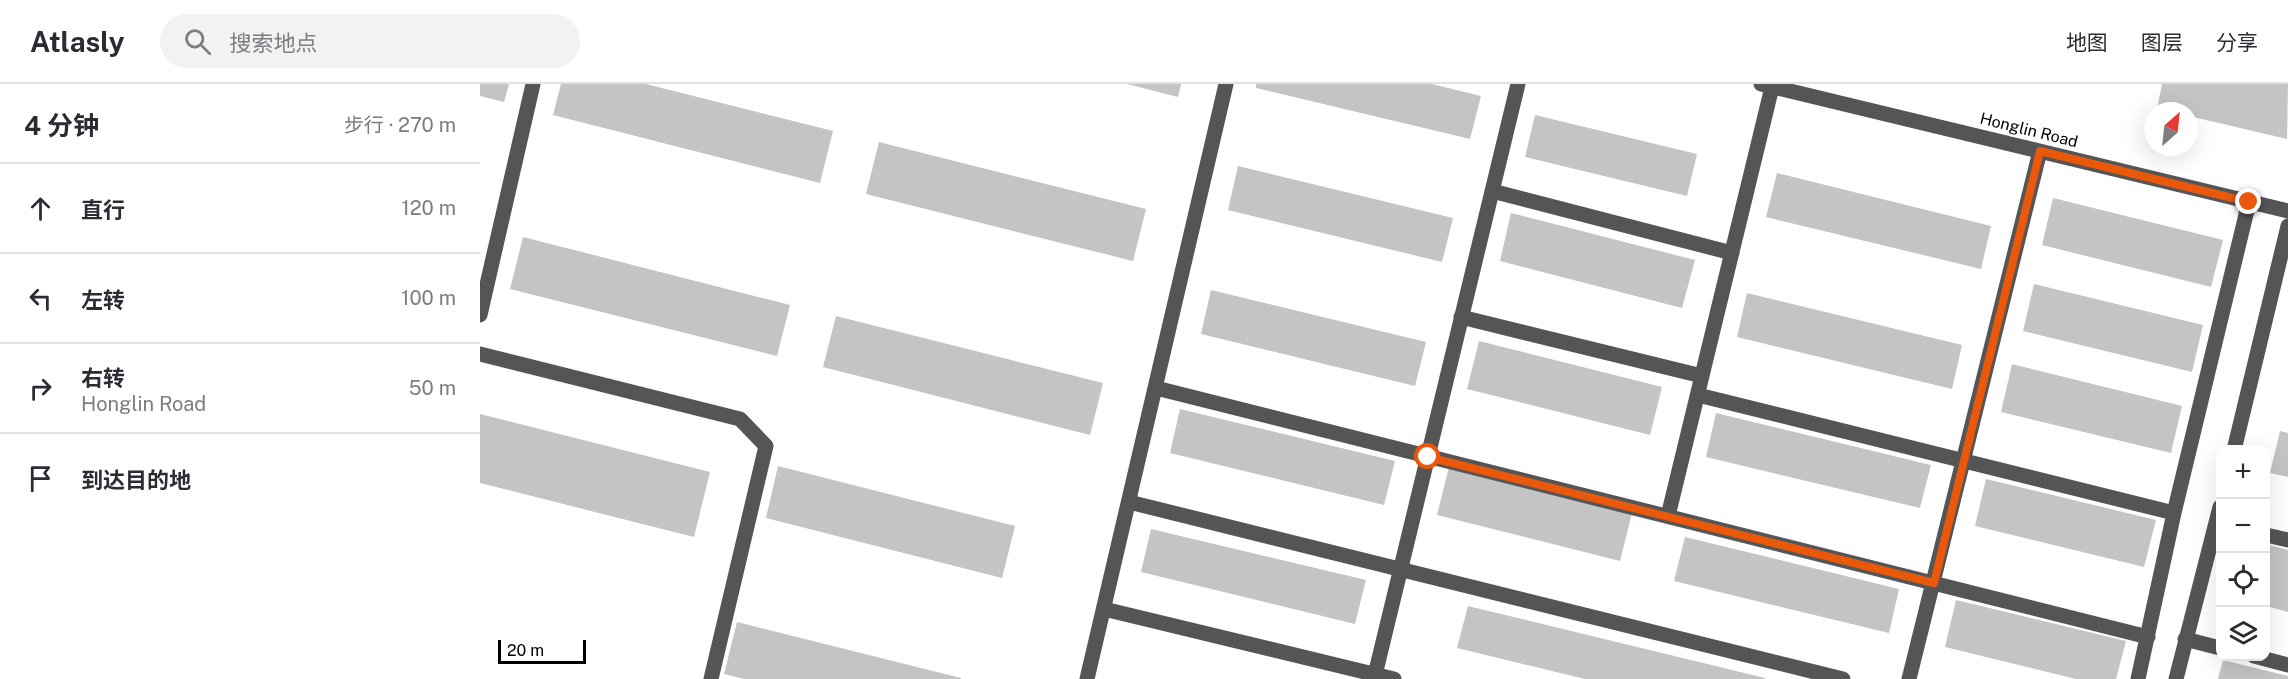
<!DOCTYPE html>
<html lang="zh">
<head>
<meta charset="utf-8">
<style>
	body { margin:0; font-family:"Public Sans","Noto Sans SC",sans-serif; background:#f2f2f3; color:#2b2b33 }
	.controls { position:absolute; right:18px; bottom:18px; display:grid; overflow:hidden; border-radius:12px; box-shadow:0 6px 24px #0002 }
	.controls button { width:54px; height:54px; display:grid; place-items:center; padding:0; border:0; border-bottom:2px solid #e1e1e2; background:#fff; color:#2b2b33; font:30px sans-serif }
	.compass { position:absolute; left:1664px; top:18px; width:54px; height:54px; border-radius:50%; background:#fff; box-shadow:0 6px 24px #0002; rotate:27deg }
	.scale { position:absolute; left:18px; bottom:15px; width:88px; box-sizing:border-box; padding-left:6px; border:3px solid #000; border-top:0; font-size:16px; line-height:21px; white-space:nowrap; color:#000; -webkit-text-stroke:4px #fff; paint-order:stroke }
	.stop { position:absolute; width:18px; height:18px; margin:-14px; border:4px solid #ea580c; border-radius:50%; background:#fff }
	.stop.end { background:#ea580c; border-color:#fff; box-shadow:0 2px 6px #0008 }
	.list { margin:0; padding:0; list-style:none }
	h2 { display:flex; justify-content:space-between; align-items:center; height:78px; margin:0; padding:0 24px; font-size:26px }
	h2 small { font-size:20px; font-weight:400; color:#7c7c81 }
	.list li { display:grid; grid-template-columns:39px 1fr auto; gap:18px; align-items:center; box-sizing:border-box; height:90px; padding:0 24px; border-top:2px solid #e1e1e2 }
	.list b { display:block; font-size:22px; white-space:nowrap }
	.list p { margin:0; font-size:20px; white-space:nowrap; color:#7c7c81 }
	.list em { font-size:20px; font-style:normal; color:#7c7c81 }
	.icon { flex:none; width:33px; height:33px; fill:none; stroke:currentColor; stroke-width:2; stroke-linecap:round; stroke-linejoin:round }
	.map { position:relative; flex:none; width:1808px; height:595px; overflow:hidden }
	header { display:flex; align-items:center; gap:36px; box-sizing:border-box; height:84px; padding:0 30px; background:#fff; border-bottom:2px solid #e1e1e2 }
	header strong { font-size:28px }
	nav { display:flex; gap:33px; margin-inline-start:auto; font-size:21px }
	.search { width:420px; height:54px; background:#f2f2f3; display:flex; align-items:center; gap:15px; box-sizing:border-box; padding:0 21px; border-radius:33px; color:#7c7c81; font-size:22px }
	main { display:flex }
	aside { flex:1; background:#fff }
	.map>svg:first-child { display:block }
	.building { fill:#c4c4c4 }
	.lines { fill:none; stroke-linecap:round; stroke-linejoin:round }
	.minor { stroke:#555; stroke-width:15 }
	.route { stroke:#ea580c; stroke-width:8 }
	.labels { text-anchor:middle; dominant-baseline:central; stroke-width:4.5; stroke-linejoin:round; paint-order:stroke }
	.street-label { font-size:16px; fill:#000; stroke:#fff }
</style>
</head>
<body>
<header>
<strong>Atlasly</strong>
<div class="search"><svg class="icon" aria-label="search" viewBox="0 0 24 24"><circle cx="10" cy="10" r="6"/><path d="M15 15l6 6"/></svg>搜索地点</div>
<nav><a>地图</a><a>图层</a><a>分享</a></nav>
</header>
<main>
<aside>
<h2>4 分钟<small>步行 · 270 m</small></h2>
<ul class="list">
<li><svg class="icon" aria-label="ahead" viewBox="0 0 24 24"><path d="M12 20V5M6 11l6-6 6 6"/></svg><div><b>直行</b></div><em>120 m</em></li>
<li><svg class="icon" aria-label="left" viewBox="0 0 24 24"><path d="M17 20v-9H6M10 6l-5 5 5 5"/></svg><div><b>左转</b></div><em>100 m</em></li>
<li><svg class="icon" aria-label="right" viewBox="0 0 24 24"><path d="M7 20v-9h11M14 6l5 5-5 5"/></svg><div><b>右转</b><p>Honglin Road</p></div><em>50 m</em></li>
<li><svg class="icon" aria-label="arrive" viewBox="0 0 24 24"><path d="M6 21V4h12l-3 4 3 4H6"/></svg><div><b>到达目的地</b></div></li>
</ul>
</aside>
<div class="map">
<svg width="1808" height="595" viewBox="0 0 1808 595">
	<rect width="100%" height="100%" fill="#fff"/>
	<path class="building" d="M0,0h29l-5,18 -24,-6z
		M81,0h85l187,47 -13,52 -267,-68z
		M647,0h54l-3,13z
		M776,0h176l49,12 -11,43 -214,-51z
		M1682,0h126l-1,55 -98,-23v-5l-32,-2z
		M1055,31l162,39 -10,42 -162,-39z
		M399,58l267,67 -13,52 -267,-67z
		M758,82l215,52 -11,44 -214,-52z
		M1297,89l214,53 -10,43 -215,-52z
		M1573,114l170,42 -12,47 -169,-42z
		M1031,129l184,47 -13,48 -182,-47z
		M43,153l267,68 -13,51 -267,-67z
		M1554,200l169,41 -11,47 -169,-41z
		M731,206l215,52 -11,44 -214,-52z
		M1267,209l215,52 -10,44 -215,-52z
		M356,232l267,67 -13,52 -267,-68z
		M999,257l183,46 -12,48 -183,-46z
		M1532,280l170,42 -11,47 -170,-41z
		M700,325l215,52 -11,44 -214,-52z
		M1236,329l215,52 -11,43 -214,-51z
		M0,330l230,58 -16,65 -214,-54z
		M1800,347l8,2v44l-18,-4z
		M298,382l237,60 -13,52 -236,-60z
		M969,383l183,46 -12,48 -183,-46z
		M1506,395l170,41 -12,47 -169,-41z
		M671,445l215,51 -11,44 -214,-52z
		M1205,453l214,52 -10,44 -215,-52z
		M1786,460l22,6v62l-22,-6z
		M1476,516l170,41 -10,38h-40l-131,-32z
		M988,522l297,72v1h-180l-128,-31z
		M257,538l224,56v1h-217l-20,-5z
		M1743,576l65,16v3h-70z"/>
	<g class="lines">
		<path class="minor" d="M1281,0l527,127
			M1012,107l240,62
			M0,231l53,-231
			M981,233l241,59
			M0,270l260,65 26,27 -55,233
			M676,304l992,249
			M1218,311l476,118
			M1754,366l54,-224
			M649,418l714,177
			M1188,432l104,-429
			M1786,451l22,5
			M624,525l290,70
			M1705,555l35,9
			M1774,572l34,9
			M607,595l139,-595
			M890,595l5,-4 143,-591
			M1429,595l131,-528
			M1658,595l36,-166 75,-311
			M1696,595l44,-172"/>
	</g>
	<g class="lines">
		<path class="route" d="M948,373l506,126 106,-432 209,51"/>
	</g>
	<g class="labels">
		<g class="street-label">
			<text transform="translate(1549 46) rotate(14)">Honglin Road</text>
		</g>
	</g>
</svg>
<div class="controls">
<button>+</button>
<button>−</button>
<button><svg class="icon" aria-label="locate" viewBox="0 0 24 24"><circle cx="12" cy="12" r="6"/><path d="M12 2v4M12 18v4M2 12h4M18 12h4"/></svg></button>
<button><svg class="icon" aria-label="layers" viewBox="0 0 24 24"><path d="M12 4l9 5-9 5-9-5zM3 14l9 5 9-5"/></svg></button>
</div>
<svg class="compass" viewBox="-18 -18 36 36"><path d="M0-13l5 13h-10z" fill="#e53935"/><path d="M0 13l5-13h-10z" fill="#7c7c81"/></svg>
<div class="scale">20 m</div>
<div class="stop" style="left:948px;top:373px"></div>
<div class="stop end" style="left:1769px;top:118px"></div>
</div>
</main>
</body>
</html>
